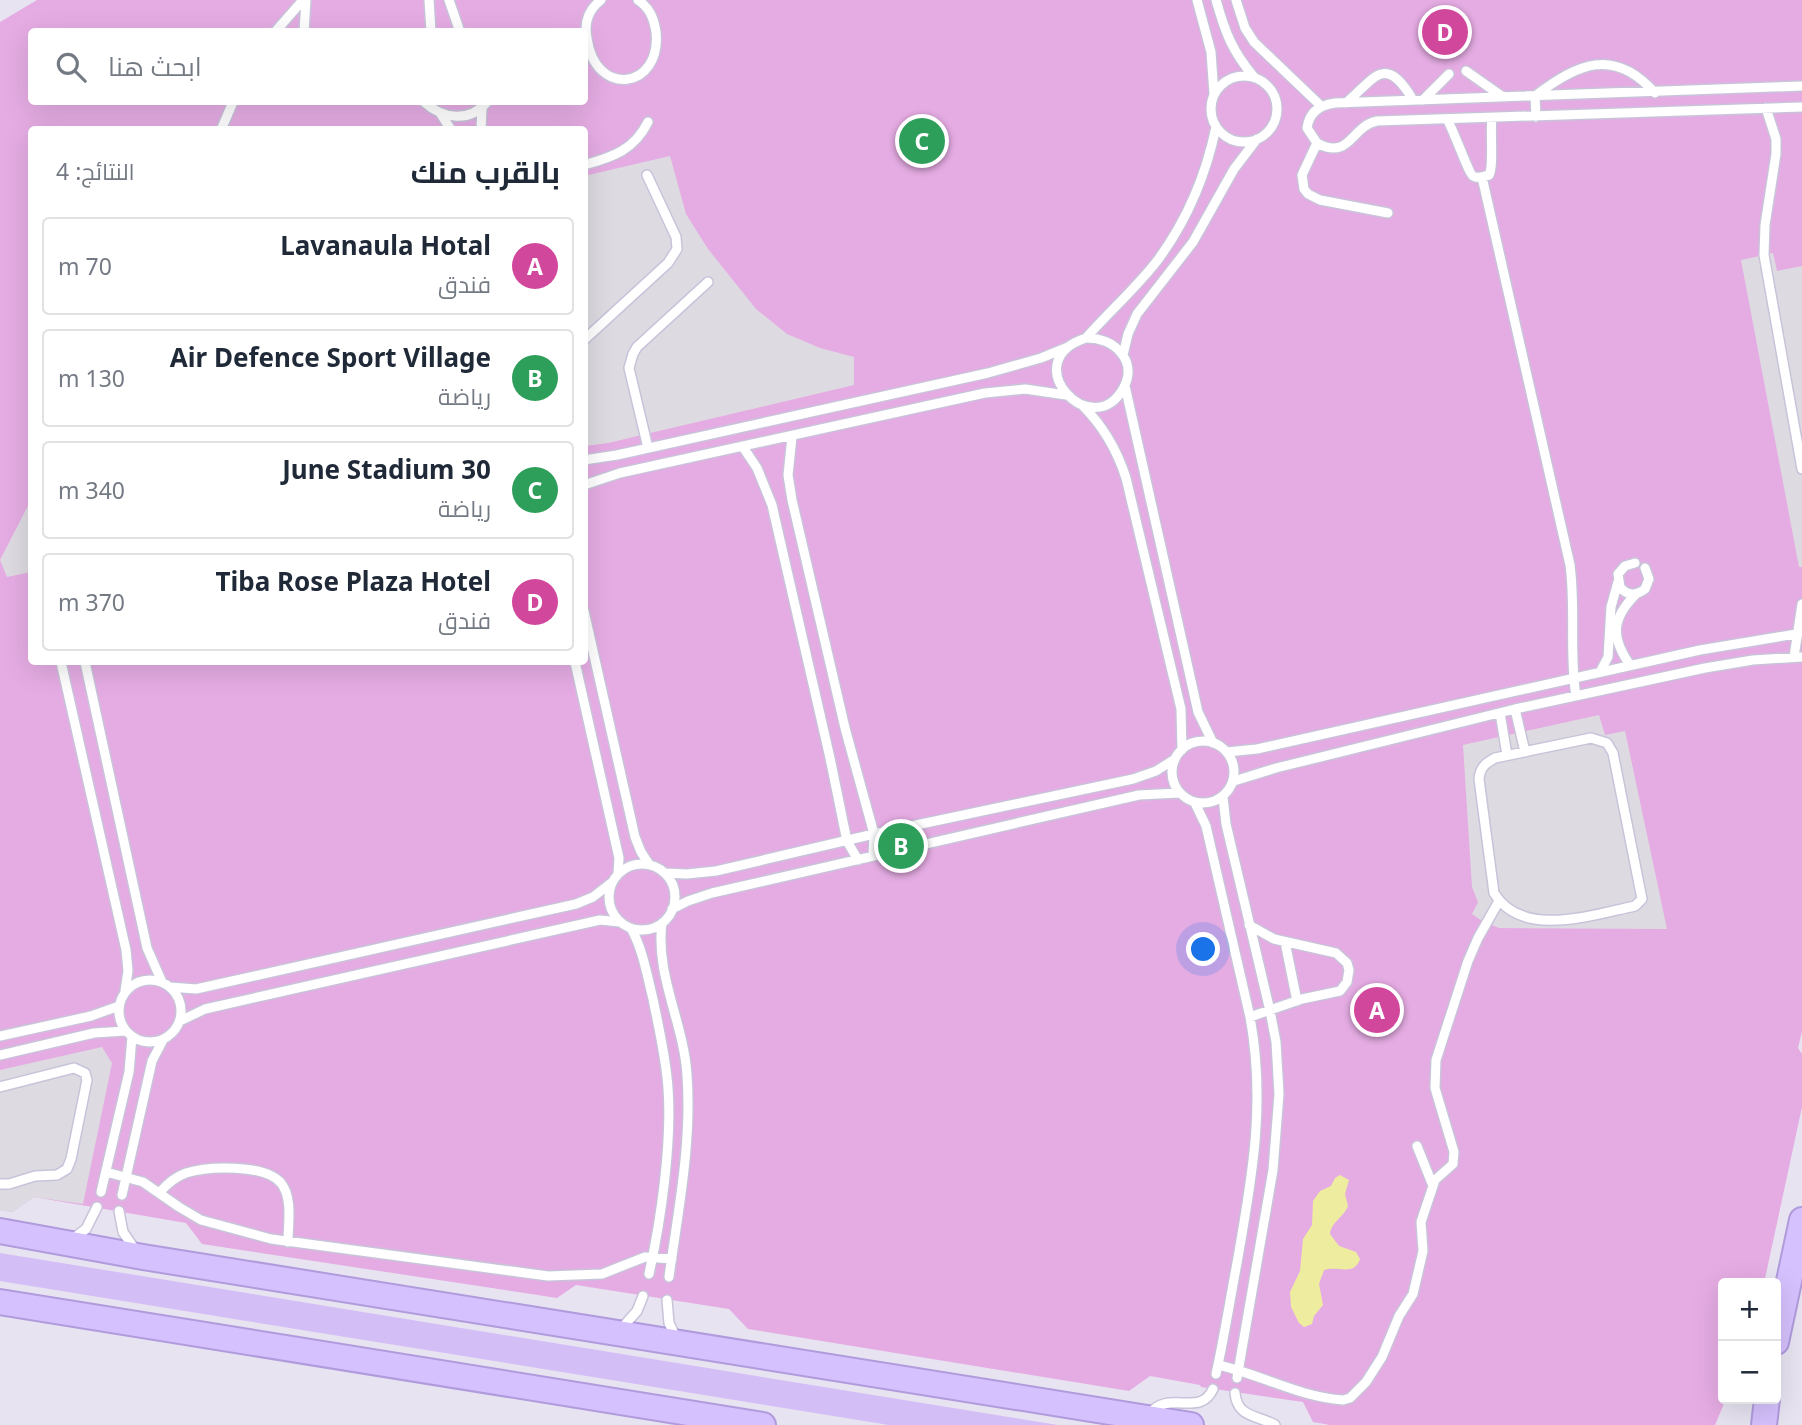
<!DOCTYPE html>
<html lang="ar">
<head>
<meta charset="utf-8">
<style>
	body { margin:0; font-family:"Noto Sans",Cairo,sans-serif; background:#f2f2f3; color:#1f2937; direction:rtl }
	.controls { position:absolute; right:21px; bottom:21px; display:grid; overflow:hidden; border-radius:7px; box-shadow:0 7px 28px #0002 }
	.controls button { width:63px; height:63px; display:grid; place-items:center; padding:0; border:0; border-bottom:2px solid #e0e1e3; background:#fff; color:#1f2937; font:35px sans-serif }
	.you { position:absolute; left:1204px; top:950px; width:24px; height:24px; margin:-18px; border:5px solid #fff; border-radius:50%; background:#1a73e8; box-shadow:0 0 0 10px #1a73e833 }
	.badge { display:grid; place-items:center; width:46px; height:46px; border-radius:50%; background:#1652f5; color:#fff; font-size:23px; font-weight:700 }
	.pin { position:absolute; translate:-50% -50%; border:4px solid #fff; box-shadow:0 2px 7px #0006 }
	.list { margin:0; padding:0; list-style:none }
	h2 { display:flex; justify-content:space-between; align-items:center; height:91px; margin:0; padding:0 28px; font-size:30px }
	h2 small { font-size:23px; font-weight:400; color:#747a83 }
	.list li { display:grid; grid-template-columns:46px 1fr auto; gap:21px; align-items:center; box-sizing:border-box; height:98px; margin:0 14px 14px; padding:0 14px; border:2px solid #e0e1e3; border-radius:7px }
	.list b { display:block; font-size:26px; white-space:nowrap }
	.list p { margin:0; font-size:23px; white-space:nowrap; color:#747a83 }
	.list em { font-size:23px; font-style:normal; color:#747a83 }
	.icon { flex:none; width:38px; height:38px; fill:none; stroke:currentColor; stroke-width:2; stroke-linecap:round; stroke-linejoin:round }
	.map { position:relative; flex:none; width:1802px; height:1425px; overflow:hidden; direction:ltr }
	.search { position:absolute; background:#fff; box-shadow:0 7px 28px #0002; left:28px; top:28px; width:560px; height:77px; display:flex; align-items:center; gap:18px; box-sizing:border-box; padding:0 24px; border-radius:7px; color:#747a83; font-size:26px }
	.panel { position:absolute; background:#fff; box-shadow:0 7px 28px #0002; left:28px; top:126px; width:560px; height:539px; border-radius:7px; direction:rtl }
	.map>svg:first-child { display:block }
	.green { fill:#e5ace3; fill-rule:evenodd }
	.sand { fill:#d3bef6 }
	.parking { fill:#dddbe1 }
	.water { fill:#eeed9f }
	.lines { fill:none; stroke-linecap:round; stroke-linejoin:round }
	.lane-casing { stroke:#c9c3da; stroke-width:12 }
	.secondary-casing { stroke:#b09bdd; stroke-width:28 }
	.lane { stroke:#fff; stroke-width:9 }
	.secondary { stroke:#d5c1fd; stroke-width:24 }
</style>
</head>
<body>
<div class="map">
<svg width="1802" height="1425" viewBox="0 0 1802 1425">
	<rect width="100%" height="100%" fill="#e7e3f1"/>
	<path class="green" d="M37,0h1765v1031l-4,17 4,6v53l-38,176h-41v116h3l-11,26h-385l-17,-3 -10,-20 -102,-15 -1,-2 -50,-9 -21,15 -381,-62 -19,-20 -153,-24 -19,13 -355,-54 -16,-21 -152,-26 -22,15 -12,-2v-1188zM32,32h552v70h-552zM32,130h552v532h-552z"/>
	<path class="sand" d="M0,1253l1058,172h-169l-889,-144z"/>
	<path class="parking" d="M670,156l16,58 22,35 48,60 31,25 33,14 34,9v28l-246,58 -23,3 -1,-270z
		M1773,253l4,18 25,-5v301h-3l-58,-307z
		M31,500v72l-24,5 -7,-17z
		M1599,715l6,20 20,-4 42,198 -168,-1 -17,-7 -10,-7 6,-12 -6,-15 -9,-142z
		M102,1047l10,16 -29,141 -49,-7 -22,15 -12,-2v-140z"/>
	<path class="water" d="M1340,1175l9,5 -4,14 3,12c-4,11 -17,16 -18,28l9,12 17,6 4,7c-6,18 -22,6 -36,11l-5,14 4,21 -9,11 -2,8 -8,3 -5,-4 -8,-16 -1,-15 10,-21 3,-32 9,-14 1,-24 7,-10 11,-5 4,-8z"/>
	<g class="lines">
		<g class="lane-casing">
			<path id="lane" d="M429,0l2,32
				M449,0l11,32
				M601,0c-13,10 -17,23 -14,38 8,61 75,51 69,-6 -2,-13 -6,-24 -18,-32
				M1197,0l14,52 3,42
				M1216,0c9,32 16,51 38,77
				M1236,0l9,28 9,14 67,64
				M275,32l28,-32
				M304,32l2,-32
				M1466,71l37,26
				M1211 109a33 33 0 1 1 66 0a33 33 0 1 1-66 0Z
				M1802,86l-467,17c-16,2 -26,10 -28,25l10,15c33,18 34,-17 60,-22l425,-14
				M1423,100l26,-26
				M424,102c19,17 45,21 63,0
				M1346,103c29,-25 39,-50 67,-3
				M1766,108l10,31v15l-11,71 -1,30 38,214
				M441,114l10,16
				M1536,117l-1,-21c43,-33 79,-49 120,-3
				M1447,119c6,10 22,55 26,57 5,3 10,1 16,-1 5,-8 1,-43 3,-57
				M221,130l12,-28
				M481,130l1,-22
				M1317,143l-15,32 2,14 4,5 12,6 68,13
				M584,165c29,-8 50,-15 64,-43
				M1482,177l88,388c6,44 -1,88 6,131
				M1086,338c27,-1 52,22 38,49 -31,59 -110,-26 -38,-49 23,-26 50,-50 71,-77 29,-39 49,-86 59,-134
				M584,340l84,-77 9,-14 -1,-12 -29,-62
				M1123,355l5,-21 9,-20 56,-72 41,-73 23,-30
				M1125,386l73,326 15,31
				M1083,406c21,21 34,44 43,72l55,231 1,41
				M792,437l-4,38 4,25 53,228 29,106 -1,22
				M743,447l14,21 15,37 58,253 17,83 11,19
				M648,448l-19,-80 4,-14 4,-7 71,-65
				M584,460l33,-5 371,-82 53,-15 27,-11
				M584,485l36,-12 365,-80 40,-4 41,6
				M1635,563l-10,3 -7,8 2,13c7,9 16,9 25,2l4,-10 -4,-11
				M584,611l51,226 6,15 8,12
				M1794,657l8,-53
				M61,662l65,288 2,21 -3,20
				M85,662l62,286 15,34
				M575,662l44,196 -1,15
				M1630,665c-20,-28 -18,-47 6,-71
				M1600,672l8,-15 3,-50 7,-25
				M1515,709l10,43
				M1500,713l7,42
				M1591,738l16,5 6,10 29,146 -7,7c-43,9 -113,33 -141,-13l-15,-114c1,-12 7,-16 16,-21z
				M1172 772a31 31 0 1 1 62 0a31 31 0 1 1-62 0Z
				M1227,752l30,-3 443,-99 102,-17
				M1234,781l42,-13 239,-59 190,-41 48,-8 49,-3
				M1223,797l3,27 44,187 6,31 3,52 -6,76 -36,208
				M1195,803l11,23 44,191c16,86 2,161 -13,246 -7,37 -13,75 -21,111
				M609 897a33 33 0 1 1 66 0a33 33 0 1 1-66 0Z
				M665,873l22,1 29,-3 158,-37 259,-55 23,-8 19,-12
				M672,909l16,-8 24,-8 427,-98 40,-2
				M662,923c-7,51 22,101 25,152 5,68 -9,136 -18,202
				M1249,925l25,14 62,14 11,10 2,7 -2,12 -7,9 -38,8 -52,18
				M631,928c12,22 16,47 22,71 6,30 13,59 15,89 4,55 -7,132 -19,186
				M1285,942l12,59
				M119 1011a31 31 0 1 1 62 0a31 31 0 1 1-62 0Z
				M170,987l26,2 380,-85 17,-7 18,-14
				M180,1021l25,-12 395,-89 20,2
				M0,1036l91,-20 28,-10
				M0,1055l94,-22 32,-2
				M0,1087l74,-19 11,5 2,7 -16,79 -4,10 -10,6 -22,1 -26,8h-9
				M1417,1146l16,40
				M106,1172l37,10 36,25 22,13 70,19 277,37 54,-2 43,-17 27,2
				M101,1192l28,-120 3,-35
				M160,1192c7,-8 15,-15 26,-19 22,-7 79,-9 95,10 12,15 7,41 7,59
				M122,1195l30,-134 11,-21
				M119,1211l4,21 13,19
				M71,1240l15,-11 11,-22
				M667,1300l2,23 7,15
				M621,1329l16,-18 6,-15
				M1218,1365c42,9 81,32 125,35l7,-2 16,-16 16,-25 17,-41 14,-22 10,-43 -2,-29 14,-42 18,-16 1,-12 -19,-64 1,-28 32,-99 10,-23 21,-37
				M1235,1393c2,25 23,22 40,32
				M1149,1414c20,-25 51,4 64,-25"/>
		</g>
		<g class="secondary-casing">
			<path id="secondary" d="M0,1231l143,26 1048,168
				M0,1302l763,123
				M1776,1342l26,-122
				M1764,1425l3,-26"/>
		</g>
		<use href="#lane" class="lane"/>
		<use href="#secondary" class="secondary"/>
	</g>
</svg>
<div class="controls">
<button>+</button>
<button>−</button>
</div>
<div class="you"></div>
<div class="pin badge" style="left:1377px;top:1010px;background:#d1479c">A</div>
<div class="pin badge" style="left:901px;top:846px;background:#2e9e5b">B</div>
<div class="pin badge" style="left:922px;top:141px;background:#2e9e5b">C</div>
<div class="pin badge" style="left:1445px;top:32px;background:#d1479c">D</div>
<div class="search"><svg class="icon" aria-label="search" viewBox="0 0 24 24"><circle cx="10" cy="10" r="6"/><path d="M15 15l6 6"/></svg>ابحث هنا</div>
<section class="panel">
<h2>بالقرب منك<small>النتائج: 4</small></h2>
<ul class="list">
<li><span class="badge" style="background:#d1479c">A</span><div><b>Lavanaula Hotal</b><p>فندق</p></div><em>70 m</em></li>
<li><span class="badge" style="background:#2e9e5b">B</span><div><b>Air Defence Sport Village</b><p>رياضة</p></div><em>130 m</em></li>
<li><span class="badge" style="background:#2e9e5b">C</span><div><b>30 June Stadium</b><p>رياضة</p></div><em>340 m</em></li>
<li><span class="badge" style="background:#d1479c">D</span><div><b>Tiba Rose Plaza Hotel</b><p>فندق</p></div><em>370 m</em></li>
</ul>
</section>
</div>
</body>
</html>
